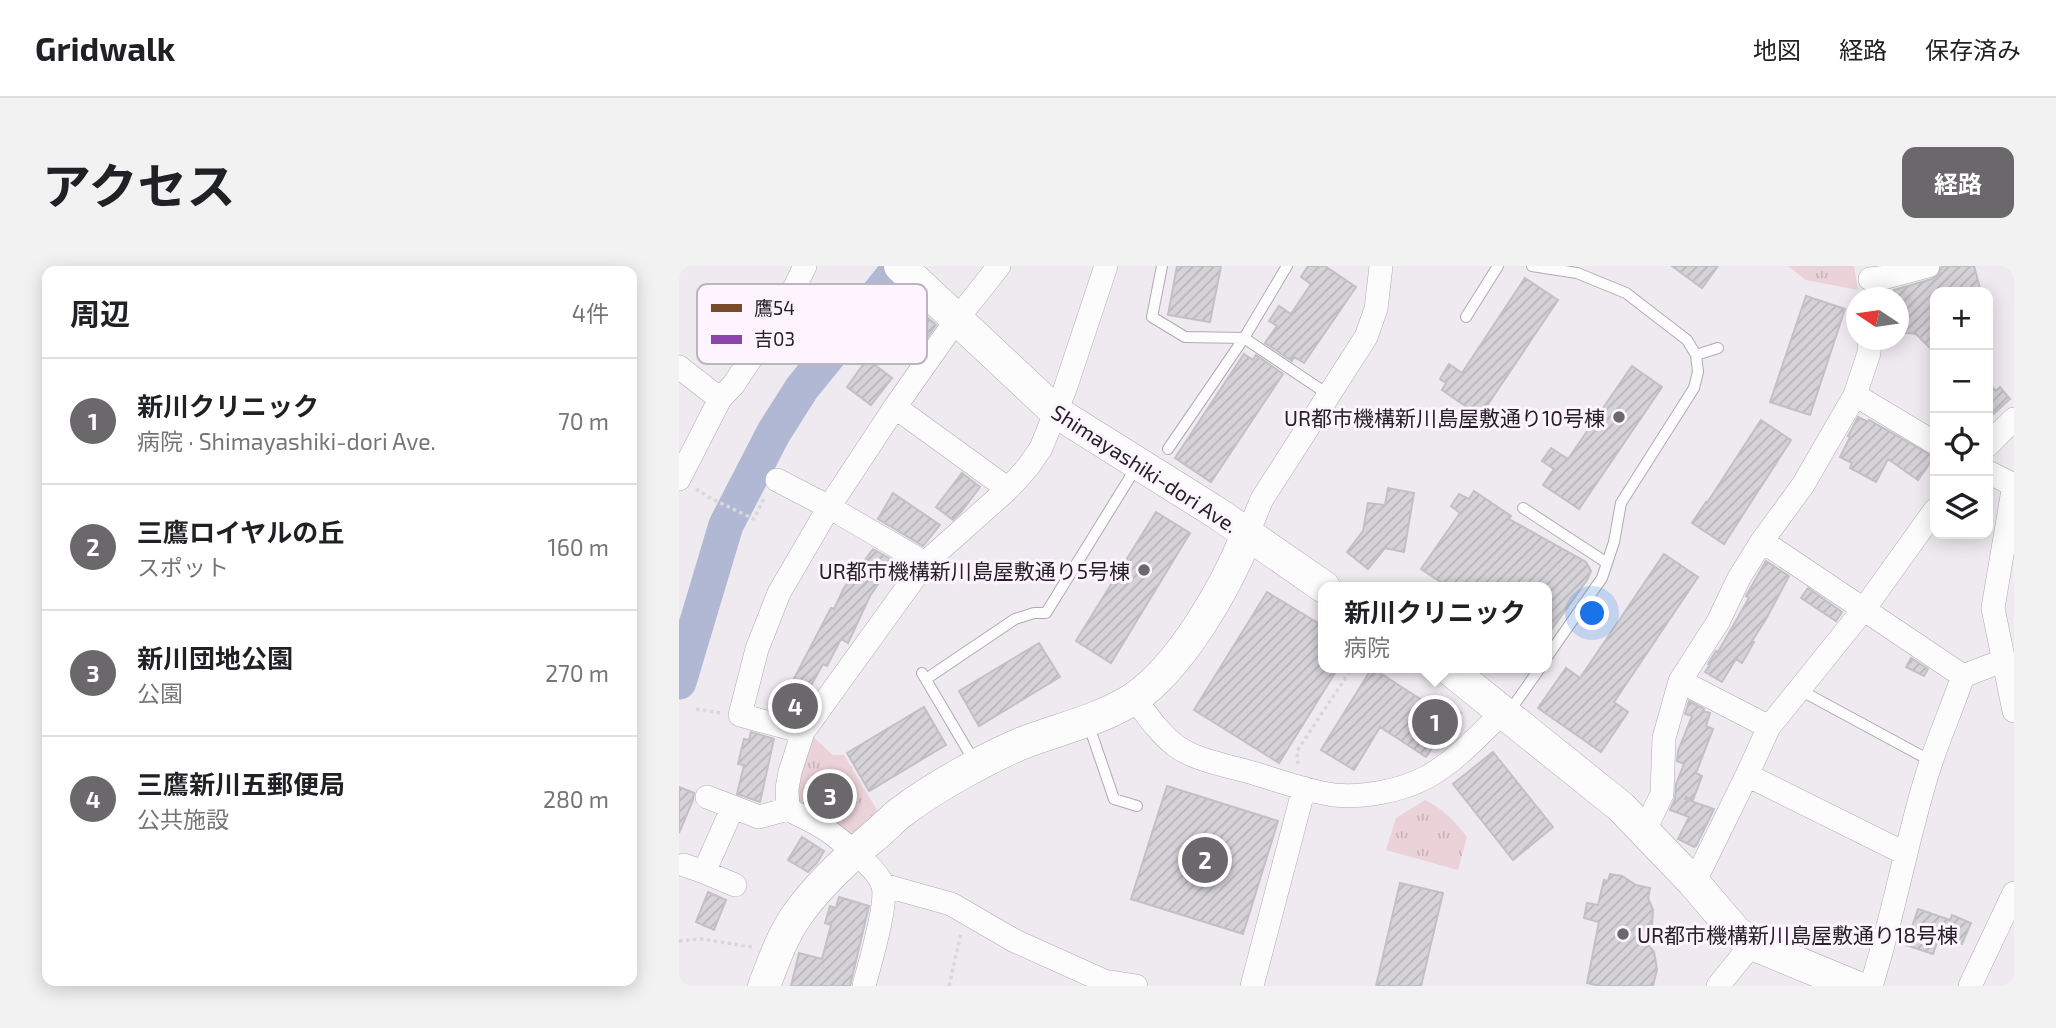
<!DOCTYPE html>
<html lang="ja">
<head>
<meta charset="utf-8">
<style>
	body { margin:0; font-family:"Exo 2","Noto Sans JP",sans-serif; background:#f2f2f2; color:#202124 }
	.controls { position:absolute; right:21px; top:21px; display:grid; overflow:hidden; border-radius:14px; box-shadow:0 4px 18px #0003 }
	.controls button { width:63px; height:63px; display:grid; place-items:center; padding:0; border:0; border-bottom:2px solid #e0e0e0; background:#fff; color:#202124; font:35px sans-serif }
	.compass { position:absolute; left:1167px; top:21px; width:63px; height:63px; border-radius:50%; background:#fff; box-shadow:0 4px 18px #0003; rotate:283deg }
	.you { position:absolute; left:914px; top:348px; width:24px; height:24px; margin:-18px; border:5px solid #fff; border-radius:50%; background:#1a73e8; box-shadow:0 0 0 10px #1a73e833 }
	.badge { display:grid; place-items:center; width:46px; height:46px; border-radius:50%; background:#6b686c; color:#fff; font-size:23px; font-weight:700 }
	.pin { position:absolute; translate:-50% -50%; border:4px solid #fff; box-shadow:0 2px 7px #0006 }
	.popup { position:absolute; left:639px; top:316px; width:234px; height:91px; box-sizing:border-box; display:grid; place-content:center; border-radius:14px; background:#fff; filter:drop-shadow(0 2px 5px #0005); font-size:23px; white-space:nowrap; color:#757577 }
	.popup b { font-size:26px; color:#202124 }
	.popup::after { content:''; position:absolute; left:50%; top:100%; margin-left:-14px; border:14px solid transparent; border-top-color:#fff }
	.list { margin:0; padding:0; list-style:none }
	h2 { display:flex; justify-content:space-between; align-items:center; height:91px; margin:0; padding:0 28px; font-size:30px }
	h2 small { font-size:23px; font-weight:400; color:#757577 }
	.list li { display:grid; grid-template-columns:46px 1fr auto; gap:21px; align-items:center; box-sizing:border-box; height:126px; padding:0 28px; border-top:2px solid #e0e0e0 }
	.list b { display:block; font-size:26px; white-space:nowrap }
	.list p { margin:0; font-size:23px; white-space:nowrap; color:#757577 }
	.list em { font-size:23px; font-style:normal; color:#757577 }
	.icon { flex:none; width:38px; height:38px; fill:none; stroke:currentColor; stroke-width:2; stroke-linecap:round; stroke-linejoin:round }
	.map { position:relative; flex:none; width:1335px; height:720px; overflow:hidden; border-radius:14px }
	header { display:flex; align-items:center; gap:42px; box-sizing:border-box; height:98px; padding:0 35px; background:#fff; border-bottom:2px solid #e0e0e0 }
	header strong { font-size:33px }
	nav { display:flex; gap:38px; margin-inline-start:auto; font-size:24px }
	.intro { display:flex; align-items:center; justify-content:space-between; box-sizing:border-box; height:168px; padding:0 42px }
	h1 { margin:0; font-size:49px }
	.button { padding:18px 32px; border-radius:14px; background:#6b686c; color:#fff; font-size:24px; font-weight:700 }
	main { display:flex; gap:42px; padding:0 42px }
	aside { flex:1; background:#fff; border-radius:14px; box-shadow:0 4px 18px #0003 }
	.map>svg:first-child { display:block }
	.grass { fill:url(#grass-tufts) }
	.lines { fill:none; stroke-linecap:round; stroke-linejoin:round }
	.river { stroke:#b1b8d4; stroke-width:35 }
	.building { fill:url(#building-hatch); stroke:#c3c0c5; stroke-width:2 }
	.lane-casing { stroke:#afacb0; stroke-width:12 }
	.street-casing { stroke:#afacb0; stroke-width:24 }
	.secondary-casing { stroke:#afacb0; stroke-width:33 }
	.path { stroke:#d9d7d9; stroke-width:3.5; stroke-dasharray:3.5 3.5; stroke-linecap:butt }
	.lane { stroke:#fcfcfd; stroke-width:10 }
	.street { stroke:#fcfcfd; stroke-width:23 }
	.secondary { stroke:#fcfcfd; stroke-width:32 }
	.poi-dot { fill:#6b686c; stroke:#fdf4ff; stroke-width:2.5 }
	.labels { text-anchor:middle; dominant-baseline:central; stroke-width:6; stroke-linejoin:round; paint-order:stroke }
	.poi-label { font-size:21px; fill:#252226; stroke:#fdf4ff; text-anchor:end }
	.street-label { font-size:21px; fill:#252226; stroke:#fdf4ff }
	.key { fill:#fdf4ff; stroke:#bcb5be; stroke-width:2 }
	.key-label { font-size:19px; fill:#252226 }
</style>
</head>
<body>
<header>
<strong>Gridwalk</strong>
<nav><a>地図</a><a>経路</a><a>保存済み</a></nav>
</header>
<div class="intro"><h1>アクセス</h1><a class="button">経路</a></div>
<main>
<aside>
<h2>周辺<small>4件</small></h2>
<ul class="list">
<li><span class="badge">1</span><div><b>新川クリニック</b><p>病院 · Shimayashiki-dori Ave.</p></div><em>70 m</em></li>
<li><span class="badge">2</span><div><b>三鷹ロイヤルの丘</b><p>スポット</p></div><em>160 m</em></li>
<li><span class="badge">3</span><div><b>新川団地公園</b><p>公園</p></div><em>270 m</em></li>
<li><span class="badge">4</span><div><b>三鷹新川五郵便局</b><p>公共施設</p></div><em>280 m</em></li>
</ul>
</aside>
<div class="map">
<svg width="1335" height="720" viewBox="0 0 1335 720">
	<defs>
		<pattern id="grass-tufts" width="24" height="20" patternUnits="userSpaceOnUse" patternTransform="scale(1.75)"><rect width="24" height="20" fill="#ebd2d9"/><path d="M3 7l-1-3M5 7V3M7 7l1-3M15 17l-1-3M17 17v-4M19 17l1-3" fill="none" stroke="#c9b4ba"/></pattern>
		<pattern id="building-hatch" width="6" height="6" patternUnits="userSpaceOnUse" patternTransform="scale(1.75)"><rect width="6" height="6" fill="#d5d3d7"/><path d="M-1 1l2-2M0 6l6-6M5 7l2-2" fill="none" stroke="#b7b5b8"/></pattern>
	</defs>
	<rect width="100%" height="100%" fill="#eeeaef"/>
	<path class="grass" d="M1109,0h66l4,24 -52,-10z
		M131,468l23,21h11l39,65 -30,25 -62,-41z
		M746,534c18,9 30,21 42,37l-9,33 -72,-20 10,-32z"/>
	<g class="lines">
		<path class="river" d="M0,416l47,-157 48,-93 28,-44 99,-122"/>
	</g>
	<path class="building" d="M498,0h44l-11,56 -42,-7z
		M629,0h17l31,21 -52,76 -10,-6 -2,4 -27,-18 12,-17 -8,-5 10,-15 12,8 20,-30 -10,-7z
		M993,0h46l-16,22z
		M1263,0h32l7,26h-46v61l-19,-19 -17,-2v-34h-4l-1,-8 38,-11 6,-4z
		M846,12l33,22 -78,116 -38,-26 4,-7 -6,-4 9,-15 13,9z
		M1127,30l39,13 -35,106 -40,-13z
		M248,51l9,8 -16,23 -10,-7z
		M565,88l9,6 3,-5 27,19 -72,108 -36,-24z
		M188,93l25,19 -21,27 -24,-18z
		M953,100l30,21 -83,122 -36,-24 11,-16 -12,-8 9,-13 17,11z
		M1309,115l8,10 4,-4 10,12 -22,20z
		M1179,151l10,5 1,-2 65,37 -16,23 -30,-21 -12,23 -26,-14 2,-5 -12,-6 10,-20 -2,-1z
		M1082,154l30,20 -67,104 -32,-21 14,-21 1,1z
		M283,207l18,14 -19,25 -8,8 -17,-13z
		M709,222l26,5 -10,59 -19,-4 -17,21 -21,-17 16,-21 5,-28 17,2z
		M795,225l37,25 -2,3 77,43 5,9 -4,9 -40,56v-49h-99l-27,-18 39,-56 -9,-7 8,-12 10,5z
		M214,227l47,32 -17,21 -45,-27z
		M477,246l34,21 -79,130 -35,-22z
		M194,283l21,12 -24,35 -22,47 -7,-4 -14,27 -4,-2 -19,34 6,1 -13,17 -21,-6 4,-18 6,2 45,-86 3,1 10,-21z
		M985,288l34,23 -84,125 14,10 -27,40 -63,-44 28,-40 14,10z
		M1087,295l23,15 -23,43 -14,22 2,1 -12,21 -6,-4 -14,23 -17,-10 5,-7 -2,-1 8,-13 2,1 31,-54 -3,-2z
		M1129,322l34,24 -6,9 -35,-23z
		M588,326l56,34v42h15l-59,95 -85,-53z
		M360,377l21,34 -81,49 -20,-35z
		M1232,392l17,11 -4,7 -18,-9z
		M693,402l64,41 6,-9 19,13 -14,22 -4,-3 -17,25 -46,-30 -26,43 -33,-20z
		M1010,435l15,8 -1,2 7,2 -4,13 7,3 -17,44 6,3 -9,24 -7,-3 -1,2 29,10 -18,37 -2,1 -16,-8 11,-22 -19,-7 5,-11 1,-15 8,-20 -7,-3 1,-10 14,-35 -7,-2z
		M245,441l22,38 -77,46 -22,-38z
		M72,466l23,7 -14,63 -23,-8 7,-29 -6,-1 6,-25 5,1z
		M814,486l60,75 -40,33 -60,-76z
		M488,520l111,35 -35,113 -112,-35z
		M0,521l15,6 -1,7 -14,33z
		M123,571l22,14 -7,12 -9,9 -20,-12z
		M931,608l12,2 14,9 14,3 -2,10 5,12 -1,16 -7,15 9,11 3,17 -4,17h-53l-13,-3 12,-61 -15,-4 3,-15 11,2 6,-25 4,1z
		M721,617l43,10 -22,93h-45z
		M29,626l18,8 -12,30 -18,-8z
		M160,631l30,9 -19,80h-59l8,-33 23,6 9,-34 -6,-2 5,-17 6,2z
		M1239,643l32,11 2,-5 19,8 -9,21 -22,-10 -7,20 -27,-9z"/>
	<g class="lines">
		<g class="lane-casing">
			<path id="lane" d="M483,0l-10,51 33,20 59,1 85,57
				M853,0l45,7 49,20 61,47 9,15 2,17 -4,16 -73,115 -7,39 -12,36 -55,79
				M787,51l32,-51
				M1017,89l22,-7
				M489,183l76,-111 43,-72
				M844,242l84,55
				M243,407l52,88
				M247,413l89,-60 19,-6h12l91,-147
				M1119,423l133,72
				M830,446l31,-44
				M409,457l26,76 23,7"/>
		</g>
		<g class="street-casing">
			<path id="street" d="M1191,13l17,-2 41,-11
				M0,101l41,32
				M1176,129l80,48
				M216,141l113,82
				M1309,179l26,-26
				M1309,206l26,13
				M0,213l41,-80 14,-15 52,-79 19,-39
				M98,214l52,27 96,56
				M1335,218l-21,124 21,103
				M568,269l15,-36 104,-162 10,-28 5,-43
				M1083,275l201,135 39,-15
				M1001,415l89,46
				M455,432c13,17 25,35 42,48 19,14 48,19 70,25 29,8 58,20 88,24 29,3 67,-4 93,-18 29,-16 53,-43 77,-66
				M124,466l-63,-17 17,-66 22,-56 50,-86 66,-100 62,-88 42,-53
				M1068,509l159,79
				M28,531l52,20 29,-8
				M54,541l-29,65 31,13
				M966,564l17,-36 2,-56 16,-57 38,-59 21,-44 23,-37 41,-56 52,-90 14,-42 1,-13
				M5,599l20,7
				M1015,617l53,-108 22,-48 95,-118 71,-99
				M204,619l68,19 64,37 89,40 32,5
				M185,720c5,-20 24,-82 19,-100 -4,-16 -39,-43 -52,-53 -13,-10 -29,-16 -43,-24l-1,-20 3,-17 13,-40 122,-169 83,-74 20,-22 13,-19 24,-59 41,-123
				M573,720l52,-198
				M1039,720l34,-42
				M1192,720c24,-74 36,-151 60,-224 10,-29 22,-57 32,-86
				M1291,720l44,-93"/>
		</g>
		<g class="secondary-casing">
			<path id="secondary" d="M221,0l156,146 161,101 107,74
				M769,402l173,139 73,76 41,48 17,13 102,42
				M85,720c9,-23 17,-47 31,-68 21,-31 48,-56 77,-80 10,-8 18,-17 28,-25 31,-24 83,-53 120,-69 38,-15 78,-23 113,-45 48,-32 93,-112 114,-164"/>
		</g>
		<path class="path" d="M17,223l16,10 42,20 11,-23
			M17,443l25,4
			M619,498l-1,-13 55,-83
			M0,675l23,-2 50,8
			M270,720l12,-53"/>
		<use href="#lane" class="lane"/>
		<use href="#street" class="street"/>
		<use href="#secondary" class="secondary"/>
	</g>
	<g class="poi-dot">
		<circle cx="940" cy="151" r="7"/>
		<circle cx="465" cy="304" r="7"/>
		<circle cx="944" cy="668" r="7"/>
	</g>
	<g class="labels">
		<g class="poi-label">
			<text x="926" y="151">UR都市機構新川島屋敷通り10号棟</text>
			<text x="451" y="304">UR都市機構新川島屋敷通り5号棟</text>
			<text x="958" y="668" text-anchor="start">UR都市機構新川島屋敷通り18号棟</text>
		</g>
		<g class="street-label">
			<text transform="translate(466 202) rotate(33)">Shimayashiki-dori Ave.</text>
		</g>
	</g>
	<rect x="18" y="18" width="230" height="80" rx="10" class="key"/>
	<rect x="32" y="38" width="31" height="8" fill="#7a4b2a"/>
	<rect x="32" y="69" width="31" height="9" fill="#8e44ad"/>
	<g class="key-label">
		<text x="75" y="49">鷹54</text>
		<text x="75" y="80">吉03</text>
	</g>
</svg>
<div class="controls">
<button>+</button>
<button>−</button>
<button><svg class="icon" aria-label="locate" viewBox="0 0 24 24"><circle cx="12" cy="12" r="6"/><path d="M12 2v4M12 18v4M2 12h4M18 12h4"/></svg></button>
<button><svg class="icon" aria-label="layers" viewBox="0 0 24 24"><path d="M12 4l9 5-9 5-9-5zM3 14l9 5 9-5"/></svg></button>
</div>
<svg class="compass" viewBox="-18 -18 36 36"><path d="M0-13l5 13h-10z" fill="#e53935"/><path d="M0 13l5-13h-10z" fill="#757577"/></svg>
<div class="you"></div>
<div class="pin badge" style="left:756px;top:456px">1</div>
<div class="popup"><b>新川クリニック</b>病院</div>
<div class="pin badge" style="left:526px;top:594px">2</div>
<div class="pin badge" style="left:151px;top:530px">3</div>
<div class="pin badge" style="left:116px;top:440px">4</div>
</div>
</main>
</body>
</html>
